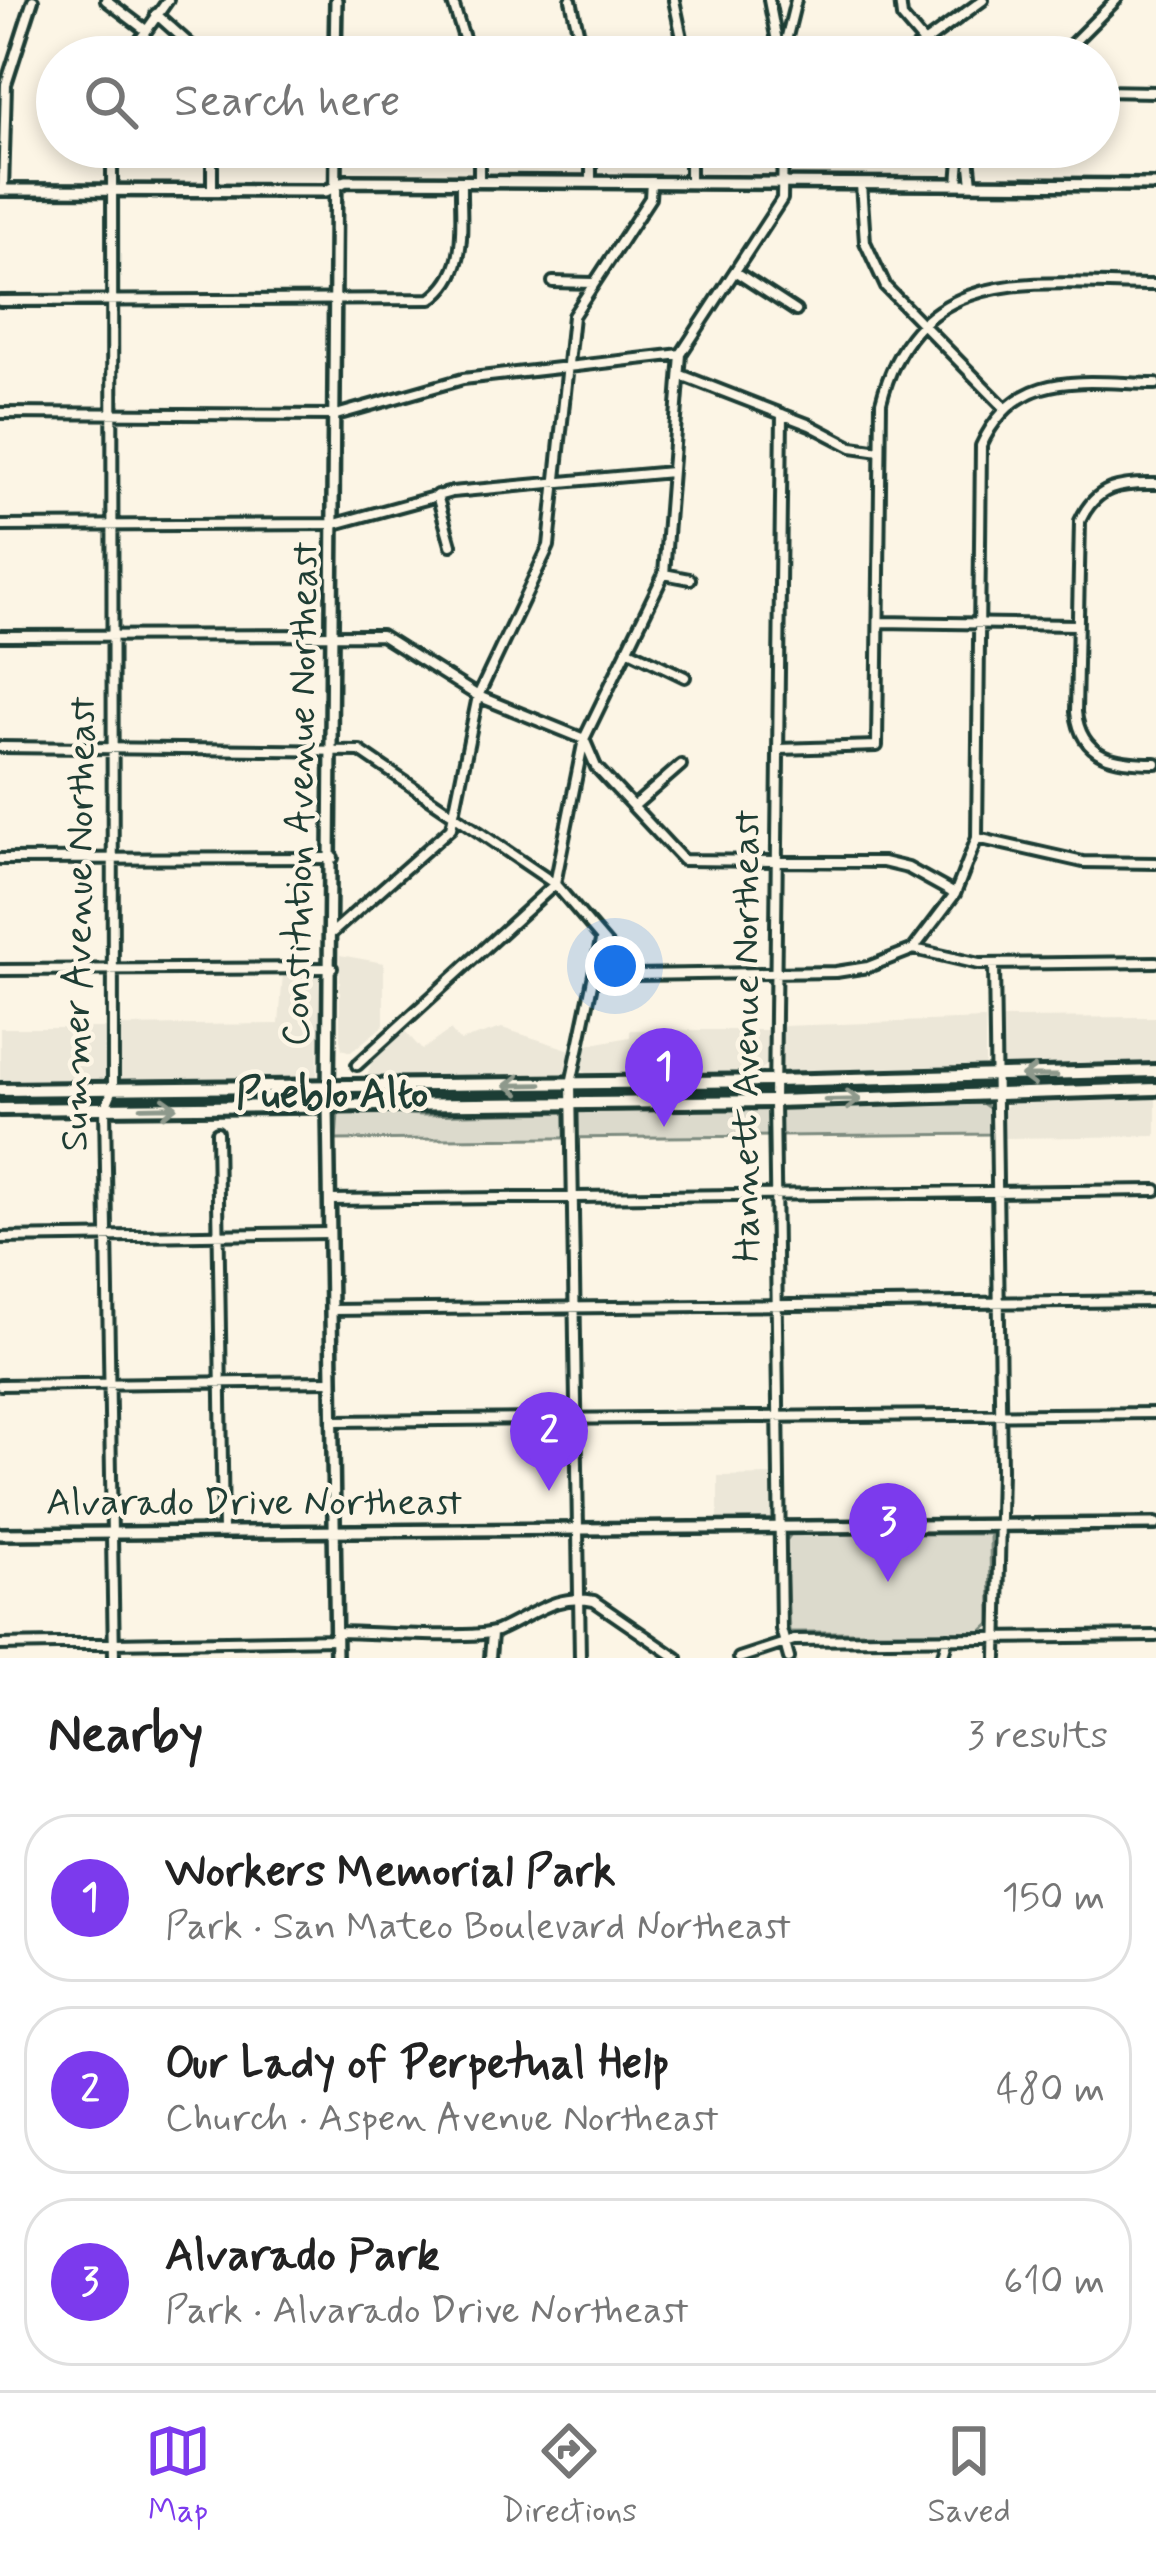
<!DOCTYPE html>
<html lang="en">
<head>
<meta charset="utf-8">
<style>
	body { margin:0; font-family:Mynerve,sans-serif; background:#f6f6f6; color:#222 }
	.you { position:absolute; left:615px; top:966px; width:42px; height:42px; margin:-30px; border:9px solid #fff; border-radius:50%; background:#1a73e8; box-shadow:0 0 0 18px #1a73e833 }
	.badge { display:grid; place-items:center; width:78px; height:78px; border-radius:50%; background:#7c3aed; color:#fff; font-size:39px; font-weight:700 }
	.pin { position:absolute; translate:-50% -99px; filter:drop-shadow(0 3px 6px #0008) }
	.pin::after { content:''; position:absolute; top:63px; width:42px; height:36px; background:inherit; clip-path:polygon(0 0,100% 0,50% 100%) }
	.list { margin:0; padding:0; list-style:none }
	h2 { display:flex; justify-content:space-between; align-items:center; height:156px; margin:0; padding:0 48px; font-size:51px }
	h2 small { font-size:39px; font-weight:400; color:#767676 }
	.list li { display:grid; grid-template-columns:78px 1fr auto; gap:36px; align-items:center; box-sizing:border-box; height:168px; margin:0 24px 24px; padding:0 24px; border:3px solid #e0e0e0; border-radius:48px }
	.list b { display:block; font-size:45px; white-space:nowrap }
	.list p { margin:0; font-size:39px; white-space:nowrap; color:#767676 }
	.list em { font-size:39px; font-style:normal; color:#767676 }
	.icon { flex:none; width:66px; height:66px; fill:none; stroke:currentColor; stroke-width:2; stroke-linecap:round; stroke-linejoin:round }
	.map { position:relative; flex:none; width:1156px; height:1658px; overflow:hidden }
	.search { position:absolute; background:#fff; box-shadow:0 6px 18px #0003; left:36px; right:36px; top:36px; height:132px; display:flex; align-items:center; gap:30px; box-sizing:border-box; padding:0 42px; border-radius:66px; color:#767676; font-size:45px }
	.sheet { height:732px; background:#fff }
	nav { display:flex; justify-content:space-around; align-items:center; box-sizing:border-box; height:168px; border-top:3px solid #e0e0e0; background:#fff; font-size:33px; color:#767676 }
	nav a { display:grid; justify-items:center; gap:6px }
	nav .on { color:#7c3aed }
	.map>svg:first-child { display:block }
	.built { fill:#ece7d8 }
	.green { fill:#dcdacc; stroke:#7e8c80; stroke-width:3 }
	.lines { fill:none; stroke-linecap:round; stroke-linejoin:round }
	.minor-casing { stroke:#1f3d34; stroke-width:16 }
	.tertiary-casing { stroke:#1f3d34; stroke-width:18 }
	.secondary-casing { stroke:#1f3d34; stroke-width:20 }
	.minor { stroke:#fcf5e5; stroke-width:8 }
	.tertiary { stroke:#fcf5e5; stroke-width:9 }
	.secondary { stroke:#fcf5e5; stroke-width:10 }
	.oneway { stroke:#8e998c }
	.labels { text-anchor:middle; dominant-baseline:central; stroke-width:9; stroke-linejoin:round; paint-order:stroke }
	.street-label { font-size:39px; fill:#1f3d34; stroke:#fcf5e5 }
	.neighbourhood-label { font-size:42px; font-weight:bold; fill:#1f3d34; stroke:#fcf5e5 }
</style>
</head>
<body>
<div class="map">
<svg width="1156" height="1658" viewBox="0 0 1156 1658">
	<rect width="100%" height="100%" fill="#fcf5e5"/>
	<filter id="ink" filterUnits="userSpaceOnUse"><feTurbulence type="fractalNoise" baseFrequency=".00833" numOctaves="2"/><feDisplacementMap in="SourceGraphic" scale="24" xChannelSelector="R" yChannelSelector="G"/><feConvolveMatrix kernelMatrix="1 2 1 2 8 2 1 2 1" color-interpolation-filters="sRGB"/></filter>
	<g filter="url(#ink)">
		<path class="built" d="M340,955l44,8v62l-33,27 -9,-3 -2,-9z
			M283,973l39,4 -5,100 -191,5 -8,-7v-49l161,-2z
			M1156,1017v46l-35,5 -120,-1 -1,-49z
			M985,1019v45l-5,4 -191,5 -7,-6v-41z
			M0,1028h107l-1,49 -8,5 -98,1z
			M502,1028l69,22 -5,23 -199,4 5,-17 32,-30 18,20 28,-20 10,11z
			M630,1030h138l-1,35 -11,8 -170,1 -5,-7 5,-22 44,-8z
			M1156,1096v40l-153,2v-29l6,-6z
			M773,1475l-1,46 -54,1v-46z"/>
		<path class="green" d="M982,1103l10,7v24l-656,6 2,-26 9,-3 75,4z
			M791,1534h199l1,89 -10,9h-192l-4,-90z"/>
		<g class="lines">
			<g class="minor-casing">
				<path id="minor" d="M106,0l37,28
					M452,0l18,57
					M571,0l13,57
					M674,0l12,57
					M769,0l11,57
					M900,0l2,17 23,27
					M156,14l48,43
					M128,57l40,-57
					M782,57l14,-57
					M905,57l78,-57
					M1059,57l57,-57
					M1099,91l57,1
					M112,147l1,942 -8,19 9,550
					M212,147v44
					M479,147v35
					M968,147l4,37
					M783,156l27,-1 7,-8
					M591,182v-35
					M690,182v-35
					M861,184l4,58 21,45 118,120
					M958,184l3,-37
					M3,190l3,-106 27,-84
					M736,272l60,39
					M553,282l40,1
					M0,301l431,-2c39,-28 29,-74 30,-117
					M681,375l129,50 42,22 28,4
					M0,413l336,2 127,-36 218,-25
					M782,414l-8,687 7,528 8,29
					M1156,484c-36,-1 -60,2 -76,37l-4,191c5,47 41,51 80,51
					M437,495l14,50
					M0,526l335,-2 117,-32 219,-20
					M664,574l26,5
					M879,622l198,3
					M0,636l381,-1 97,61 106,43 12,28 87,93 200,2 25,6 47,26
					M627,649l58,28
					M0,747l360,4 195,133 78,91 203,-3 32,-5 46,-18 65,15 177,-2
					M779,749l98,-3 4,-344c37,-143 159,-117 275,-117
					M634,806l47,-41
					M977,838l106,24 73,1
					M0,859l333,-1
					M333,932l118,-104 27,-132 71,-150 24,-230 77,-118 1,-16
					M914,948l41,-54 22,-56 4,-392c36,-79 101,-63 175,-62
					M994,964l7,505 -4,189
					M0,970l332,-2
					M357,1065l198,-181 29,-145 80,-165 17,-220 101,-155 1,-52
					M217,1132l6,399
					M329,1200l827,-10
					M0,1238l330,-5
					M331,1310l825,-9
					M0,1385l332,-4
					M332,1421l824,-8
					M336,1632c32,0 139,8 161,-1 33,-14 60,-39 97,-30l83,57
					M0,1645l336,-6
					M490,1658l2,-24
					M580,1658l-9,-574 30,-143
					M739,1658l55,-18 362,-4
					M942,1658l6,-20"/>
			</g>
			<g class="tertiary-casing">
				<path id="tertiary" d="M335,57l1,-57
					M336,147l-8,956 8,555
					M0,190l326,1 20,-10 810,4
					M0,1534l1156,-10"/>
			</g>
			<g class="secondary-casing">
				<path id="secondary" d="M0,1090l775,-9 381,-10
					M0,1109l774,-8 382,-12"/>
			</g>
			<use href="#minor" class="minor"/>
			<use href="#tertiary" class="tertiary"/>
			<use href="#secondary" class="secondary"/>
		</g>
		<defs><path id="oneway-shaft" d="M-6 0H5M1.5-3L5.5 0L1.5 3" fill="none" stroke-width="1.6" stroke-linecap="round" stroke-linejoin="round" transform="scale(3)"/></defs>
		<g class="oneway">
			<use href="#oneway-shaft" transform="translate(1039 1076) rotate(180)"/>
			<use href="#oneway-shaft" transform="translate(523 1085) rotate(179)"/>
			<use href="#oneway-shaft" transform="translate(843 1100) rotate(-1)"/>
			<use href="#oneway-shaft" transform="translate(159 1107) rotate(-1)"/>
		</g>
	</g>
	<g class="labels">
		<g class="street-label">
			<text transform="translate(302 794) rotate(-89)">Constitution Avenue Northeast</text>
			<text transform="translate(80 924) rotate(-89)">Summer Avenue Northeast</text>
			<text transform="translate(747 1036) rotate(-90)">Hannett Avenue Northeast</text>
			<text x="254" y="1503">Alvarado Drive Northeast</text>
		</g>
		<g class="neighbourhood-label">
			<text x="332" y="1095">Pueblo Alto</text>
		</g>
	</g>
</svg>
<div class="you"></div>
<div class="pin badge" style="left:664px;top:1127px">1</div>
<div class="pin badge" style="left:549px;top:1491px">2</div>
<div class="pin badge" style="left:888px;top:1582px">3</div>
<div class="search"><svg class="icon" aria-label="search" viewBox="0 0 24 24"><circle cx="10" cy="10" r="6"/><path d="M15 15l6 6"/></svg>Search here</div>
</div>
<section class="sheet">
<h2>Nearby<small>3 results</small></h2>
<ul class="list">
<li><span class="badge">1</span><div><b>Workers Memorial Park</b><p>Park · San Mateo Boulevard Northeast</p></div><em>150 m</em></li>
<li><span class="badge">2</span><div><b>Our Lady of Perpetual Help</b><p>Church · Aspen Avenue Northeast</p></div><em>480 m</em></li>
<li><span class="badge">3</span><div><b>Alvarado Park</b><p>Park · Alvarado Drive Northeast</p></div><em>610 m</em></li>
</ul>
</section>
<nav>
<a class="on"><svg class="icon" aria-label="map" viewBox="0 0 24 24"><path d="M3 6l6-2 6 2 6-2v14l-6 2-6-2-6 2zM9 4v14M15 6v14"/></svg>Map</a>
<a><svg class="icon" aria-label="directions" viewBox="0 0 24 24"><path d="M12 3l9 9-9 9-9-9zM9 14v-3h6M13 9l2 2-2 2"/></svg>Directions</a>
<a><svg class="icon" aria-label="saved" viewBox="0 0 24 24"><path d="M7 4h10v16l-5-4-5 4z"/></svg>Saved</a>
</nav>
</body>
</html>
